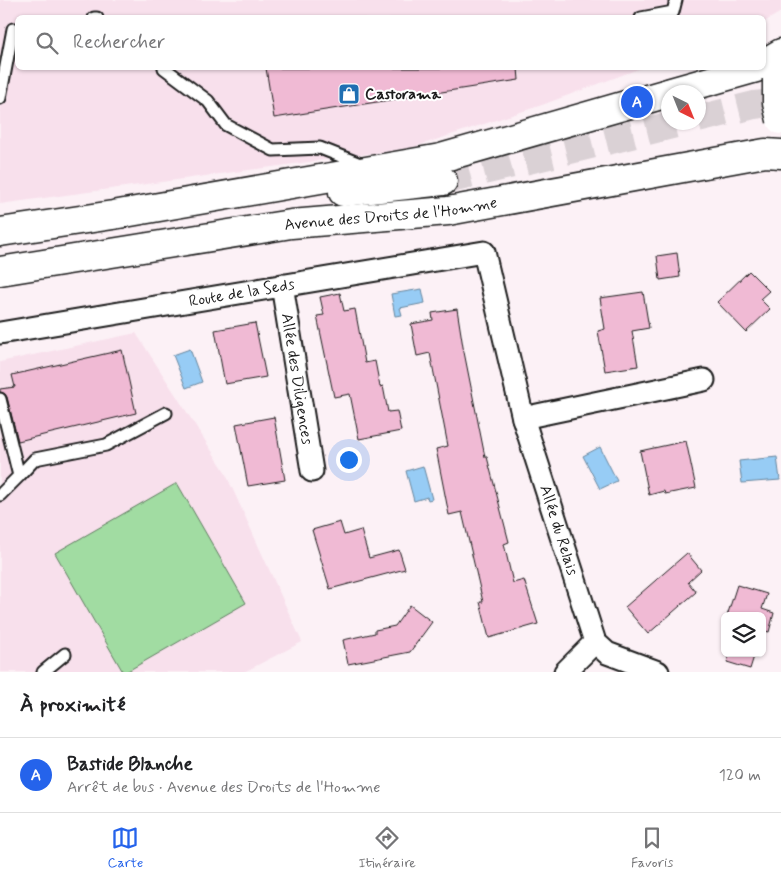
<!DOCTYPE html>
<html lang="fr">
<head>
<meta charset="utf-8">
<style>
	body { margin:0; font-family:Mynerve,sans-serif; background:#f6f6f6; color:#202124 }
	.controls { position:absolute; right:15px; bottom:15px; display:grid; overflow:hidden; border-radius:8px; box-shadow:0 1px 4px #0004 }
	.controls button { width:45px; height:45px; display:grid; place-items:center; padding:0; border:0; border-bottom:1px solid #e0e0e0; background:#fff; color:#202124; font:25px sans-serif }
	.compass { position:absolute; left:661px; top:85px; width:45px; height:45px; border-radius:50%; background:#fff; box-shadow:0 1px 4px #0004; rotate:137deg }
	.you { position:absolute; left:348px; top:459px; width:18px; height:18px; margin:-12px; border:4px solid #fff; border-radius:50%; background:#1a73e8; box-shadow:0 0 0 8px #1a73e833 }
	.badge { display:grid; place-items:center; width:32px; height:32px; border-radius:50%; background:#2563eb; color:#fff; font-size:16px; font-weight:700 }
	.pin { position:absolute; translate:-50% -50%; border:2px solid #fff; box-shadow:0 1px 5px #0006 }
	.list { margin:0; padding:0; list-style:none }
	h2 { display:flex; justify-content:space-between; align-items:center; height:65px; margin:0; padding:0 20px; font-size:21px }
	h2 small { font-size:16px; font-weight:400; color:#757577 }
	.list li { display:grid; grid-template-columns:32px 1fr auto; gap:15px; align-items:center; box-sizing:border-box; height:75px; padding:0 20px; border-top:1px solid #e0e0e0 }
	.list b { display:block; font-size:19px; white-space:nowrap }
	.list p { margin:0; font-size:16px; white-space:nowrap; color:#757577 }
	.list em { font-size:16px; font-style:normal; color:#757577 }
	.icon { flex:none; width:28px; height:28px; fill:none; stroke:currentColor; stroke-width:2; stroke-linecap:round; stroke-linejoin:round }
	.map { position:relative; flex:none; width:781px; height:672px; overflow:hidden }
	.search { position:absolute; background:#fff; box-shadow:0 1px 4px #0004; left:15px; right:15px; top:15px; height:55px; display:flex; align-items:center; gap:12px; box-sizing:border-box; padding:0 18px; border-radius:8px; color:#757577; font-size:19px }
	.sheet { height:140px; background:#fff }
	nav { display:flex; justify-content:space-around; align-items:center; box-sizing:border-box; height:70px; border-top:1px solid #e0e0e0; background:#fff; font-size:14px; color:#757577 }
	nav a { display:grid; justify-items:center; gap:2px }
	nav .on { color:#2563eb }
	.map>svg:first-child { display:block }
	.built { fill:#f8e0ec }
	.green { fill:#a1dca2; stroke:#5e7c5f }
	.water { fill:#97ccf5; stroke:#66869e }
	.building { fill:#f0bad4; stroke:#1c1c1c }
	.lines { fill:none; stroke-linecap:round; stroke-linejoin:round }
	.secondary-tunnel { stroke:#dad1d5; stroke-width:28; stroke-dasharray:28 14; stroke-linecap:butt }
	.service-casing { stroke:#1c1c1c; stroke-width:15 }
	.minor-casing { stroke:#1c1c1c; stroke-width:25 }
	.secondary-casing { stroke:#1c1c1c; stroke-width:31 }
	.service { stroke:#fff; stroke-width:11 }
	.minor { stroke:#fff; stroke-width:21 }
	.secondary { stroke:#fff; stroke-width:28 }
	.secondary-bridge-casing { stroke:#1c1c1c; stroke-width:31; stroke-linecap:butt }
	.secondary-bridge { stroke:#fff; stroke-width:28 }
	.labels { text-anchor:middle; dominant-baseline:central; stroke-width:4; stroke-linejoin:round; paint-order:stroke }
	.poi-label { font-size:16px; font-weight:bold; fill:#1c1c1c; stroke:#fff; text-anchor:start }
	.street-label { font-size:16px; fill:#1c1c1c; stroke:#fff }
</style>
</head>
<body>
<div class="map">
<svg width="781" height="672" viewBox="0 0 781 672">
	<rect width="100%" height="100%" fill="#fcf1f6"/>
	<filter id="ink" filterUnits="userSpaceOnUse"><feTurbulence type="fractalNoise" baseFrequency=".02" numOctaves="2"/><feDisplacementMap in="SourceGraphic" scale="10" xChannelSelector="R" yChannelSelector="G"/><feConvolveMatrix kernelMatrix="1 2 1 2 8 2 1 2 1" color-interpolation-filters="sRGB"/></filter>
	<g filter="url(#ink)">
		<path class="built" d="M0,0h781v12l-17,10v-4h-746v50h623l-99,37 -131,43 -411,56z
			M136,333l88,137 78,172 -58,30h-244v-310z"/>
		<path class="green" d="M177,483l69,120 -120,69h-3l-68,-119z"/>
		<path class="water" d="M422,289l3,14 -25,5 2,7 -7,1 -4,-22z
			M190,349l12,33 -16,6 -13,-33z
			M600,447l17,34 -17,8 -17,-33z
			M777,457l3,23 -38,3 -3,-22z
			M423,466l9,33 -4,1 -1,-3 -13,4 -8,-30z"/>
		<path class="building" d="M266,68h252l1,12 -245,38z
			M677,253l3,24 -20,3 -3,-24z
			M749,271l20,20 -9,8 10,10 -24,23 -29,-30z
			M643,292l6,36 -17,3 6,35 -33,5 -7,-40 7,-2 -5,-31z
			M340,293l4,18 11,-2 10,54 10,-2 5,26 3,-1 5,26 9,-1 4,20 -42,8 -9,-45 -16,3 -17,-81 7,-1 -4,-18z
			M457,309l6,38 22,110h2l22,85 -5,2 9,39 11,-3 14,44 -49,14 -9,-36h3l-21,-90 -13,3 -13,-66 12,-3 -18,-93 -13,3 -6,-32 22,-4 -1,-7z
			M255,323l11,54 -41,7 -10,-54z
			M122,350l14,63 -118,28 -11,-44 -2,-3 -5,-2v-3l15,-2 -3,-12z
			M274,417l11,63 -37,6 -12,-62z
			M686,441l10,47 -31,6 -1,-3 -15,4 -9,-44z
			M340,522l4,13 17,-5 8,28 30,-8 6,19 -75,20 -18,-59z
			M687,553l14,17 -13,12 8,10 -48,42 -23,-27z
			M737,585l30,9 -5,15 12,4 -5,19 -7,-2v-14h-35z
			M410,605l22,17 -22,30 -62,12 -5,-24 32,-7v-3l20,-4z
			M730,653h25l-5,16 -23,-7z"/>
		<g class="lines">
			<path class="secondary-tunnel" d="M698,119l56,-14 27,-3
				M443,181l241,-59"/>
			<g class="service-casing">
				<path id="service" d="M94,18h3
					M641,18l32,-6 3,-12
					M164,68l44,33 18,24 47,25 47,-2 43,17
					M0,98l13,-69h5
					M0,399l19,77 -19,19
					M19,476l16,-17 71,-14 60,-32
					M43,672l22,-18"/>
			</g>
			<g class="minor-casing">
				<g id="minor">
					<path id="s1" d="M282,285l30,186"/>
					<path id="s2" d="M0,333l484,-81 39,166 72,224 12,11 51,19"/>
					<path d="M523,418l181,-38"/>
					<path d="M565,672l30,-30"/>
				</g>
			</g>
			<g class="secondary-casing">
				<g id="secondary">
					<path d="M764,63l17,-10"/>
					<path d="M671,92l85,-24"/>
					<path d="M343,192l100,-11"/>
					<path d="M0,232l113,-17 328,-57 227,-65"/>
					<path id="s3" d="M0,271l291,-47 157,-13 317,-58 16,1"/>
				</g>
			</g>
			<use href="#service" class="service"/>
			<use href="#minor" class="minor"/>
			<use href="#secondary" class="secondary"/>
			<g class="secondary-bridge-casing">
				<path id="secondary-bridge" d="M777,79v24l4,17"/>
			</g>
			<use href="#secondary-bridge" class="secondary-bridge"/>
		</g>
	</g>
	<defs>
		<g id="shop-square" transform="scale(1.125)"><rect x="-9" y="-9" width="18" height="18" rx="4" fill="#1f6fb2" stroke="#fff"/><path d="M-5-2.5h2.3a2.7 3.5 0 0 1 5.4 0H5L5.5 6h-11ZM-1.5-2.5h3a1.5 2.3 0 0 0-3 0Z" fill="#fff"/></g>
	</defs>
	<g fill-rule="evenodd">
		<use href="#shop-square" x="349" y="94"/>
	</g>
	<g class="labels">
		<g class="poi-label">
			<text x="365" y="94">Castorama</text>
		</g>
		<g class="street-label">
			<text stroke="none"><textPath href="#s3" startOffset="395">Avenue des Droits de l'Homme</textPath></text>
			<text stroke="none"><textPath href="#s2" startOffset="245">Route de la Seds</textPath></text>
			<text stroke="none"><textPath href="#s1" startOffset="95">Allée des Diligences</textPath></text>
			<text stroke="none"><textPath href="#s2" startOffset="779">Allée du Relais</textPath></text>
		</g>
	</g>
</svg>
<div class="controls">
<button><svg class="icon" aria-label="layers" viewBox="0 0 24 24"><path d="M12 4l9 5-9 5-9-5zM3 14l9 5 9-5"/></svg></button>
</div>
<svg class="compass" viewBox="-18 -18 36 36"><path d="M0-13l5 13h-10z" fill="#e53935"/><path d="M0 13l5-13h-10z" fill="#757577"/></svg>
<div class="you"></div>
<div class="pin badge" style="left:637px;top:102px">A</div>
<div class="search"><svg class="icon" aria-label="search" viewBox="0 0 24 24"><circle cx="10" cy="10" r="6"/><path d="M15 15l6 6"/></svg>Rechercher</div>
</div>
<section class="sheet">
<h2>À proximité<small></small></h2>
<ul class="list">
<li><span class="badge">A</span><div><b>Bastide Blanche</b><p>Arrêt de bus · Avenue des Droits de l'Homme</p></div><em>120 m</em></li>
</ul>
</section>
<nav>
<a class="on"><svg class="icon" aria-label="map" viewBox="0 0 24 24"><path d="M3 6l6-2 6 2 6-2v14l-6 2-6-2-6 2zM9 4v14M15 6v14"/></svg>Carte</a>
<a><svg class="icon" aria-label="directions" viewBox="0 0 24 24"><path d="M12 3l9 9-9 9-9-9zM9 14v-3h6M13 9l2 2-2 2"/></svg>Itinéraire</a>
<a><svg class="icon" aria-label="saved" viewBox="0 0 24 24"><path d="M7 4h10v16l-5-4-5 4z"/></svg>Favoris</a>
</nav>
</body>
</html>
